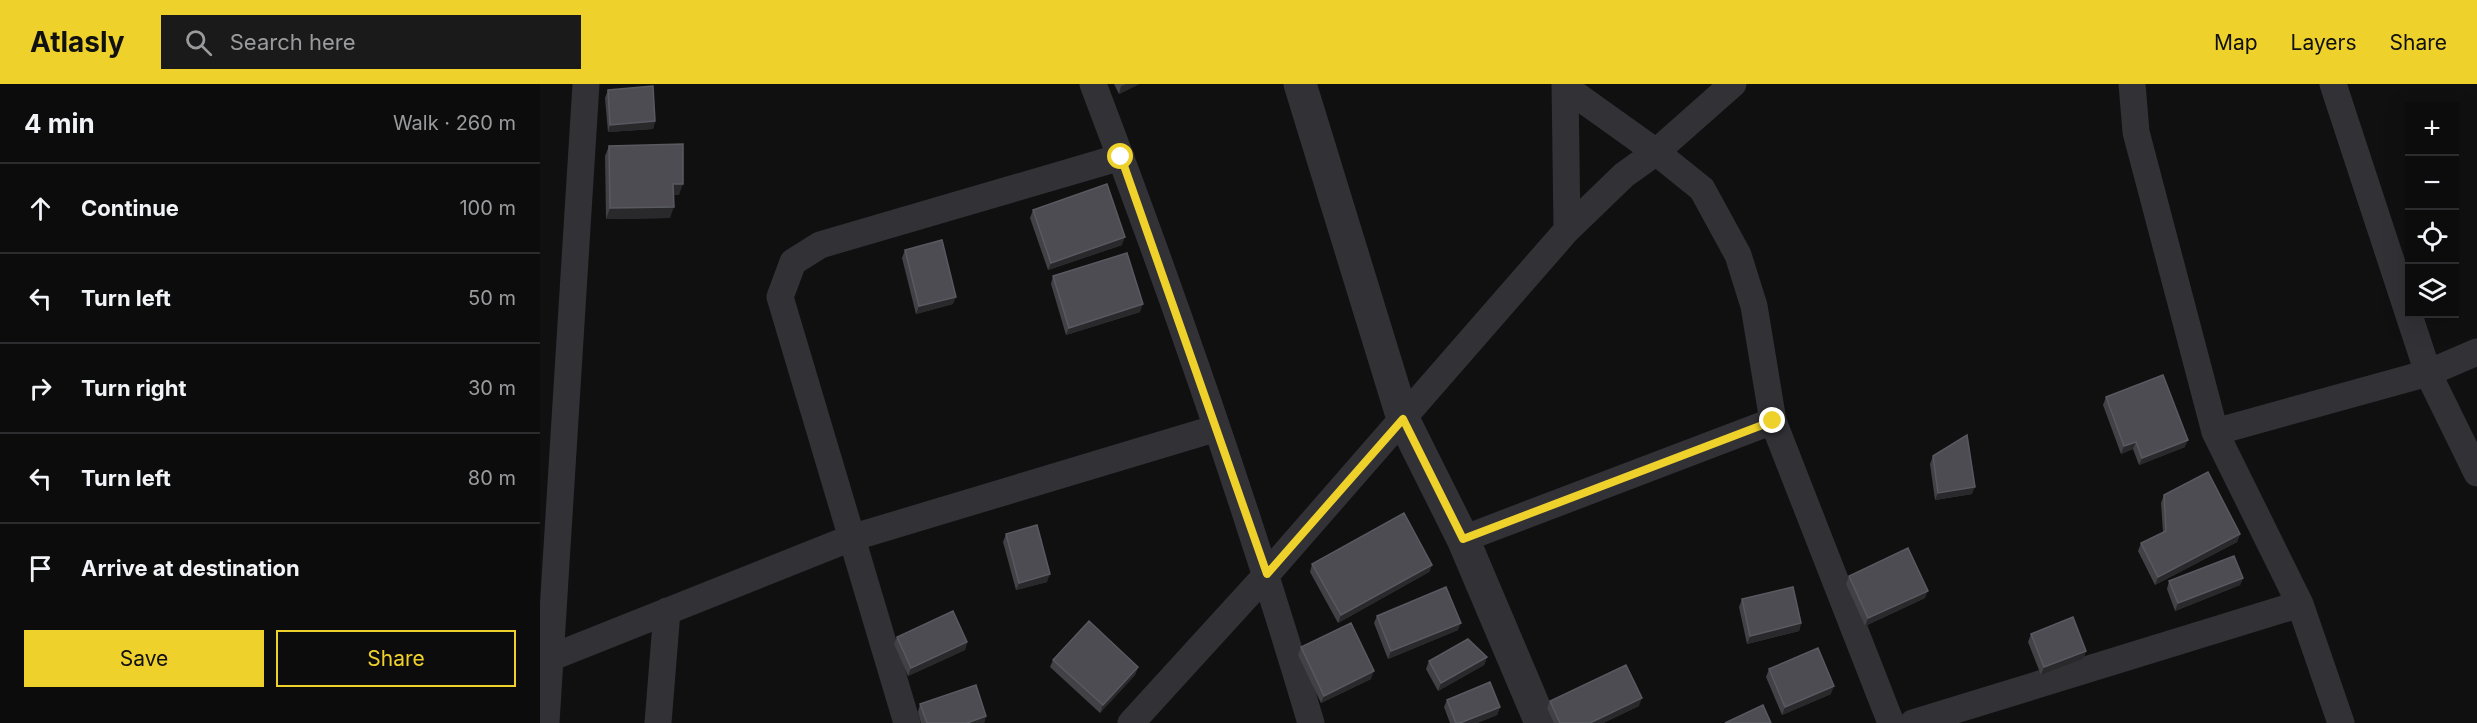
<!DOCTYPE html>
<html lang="en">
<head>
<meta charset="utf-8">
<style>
	body { margin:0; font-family:Inter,sans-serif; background:#1a1a1b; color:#f1f3f6 }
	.controls { position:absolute; right:18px; top:18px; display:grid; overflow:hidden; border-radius:0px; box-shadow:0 6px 24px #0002 }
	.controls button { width:54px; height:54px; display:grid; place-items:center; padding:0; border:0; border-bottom:2px solid #2c2c2e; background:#0c0c0d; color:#f1f3f6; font:30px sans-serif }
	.stop { position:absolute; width:18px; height:18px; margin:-14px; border:4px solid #eed12b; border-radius:50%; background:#fff }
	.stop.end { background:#eed12b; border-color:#fff; box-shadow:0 2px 6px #0008 }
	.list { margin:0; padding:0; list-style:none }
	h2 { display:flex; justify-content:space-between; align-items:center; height:78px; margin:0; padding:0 24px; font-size:26px }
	h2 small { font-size:20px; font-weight:400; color:#9a9b9d }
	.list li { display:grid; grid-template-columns:39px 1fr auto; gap:18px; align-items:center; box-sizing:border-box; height:90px; padding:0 24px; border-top:2px solid #2c2c2e }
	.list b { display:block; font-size:22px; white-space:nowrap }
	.list em { font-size:20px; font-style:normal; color:#9a9b9d }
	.actions { display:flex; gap:12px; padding:18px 24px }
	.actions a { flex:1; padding:14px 0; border:2px solid #eed12b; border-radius:0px; text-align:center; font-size:21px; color:#eed12b }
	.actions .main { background:#eed12b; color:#111 }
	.icon { flex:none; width:33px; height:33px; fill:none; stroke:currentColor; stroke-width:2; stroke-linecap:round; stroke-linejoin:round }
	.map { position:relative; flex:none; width:1937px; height:639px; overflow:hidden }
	header { display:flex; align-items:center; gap:36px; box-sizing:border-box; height:84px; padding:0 30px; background:#eed12b; color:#111 }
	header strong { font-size:28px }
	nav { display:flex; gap:33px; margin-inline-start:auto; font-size:21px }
	.search { width:420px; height:54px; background:#1a1a1b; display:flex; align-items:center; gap:15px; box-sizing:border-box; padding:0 21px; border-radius:0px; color:#9a9b9d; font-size:22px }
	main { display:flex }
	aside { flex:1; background:#0c0c0d }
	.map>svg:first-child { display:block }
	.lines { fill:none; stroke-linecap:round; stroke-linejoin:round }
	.minor { stroke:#313136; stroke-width:27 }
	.tertiary { stroke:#313136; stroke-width:33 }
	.wall { fill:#414146 }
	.shaded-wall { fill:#29292c }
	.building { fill:#4c4c52; stroke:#595a61; stroke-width:1.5 }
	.route { stroke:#eed12b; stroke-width:8 }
</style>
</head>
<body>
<header>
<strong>Atlasly</strong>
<div class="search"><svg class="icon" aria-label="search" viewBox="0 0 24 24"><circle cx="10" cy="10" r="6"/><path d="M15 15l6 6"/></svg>Search here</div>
<nav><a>Map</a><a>Layers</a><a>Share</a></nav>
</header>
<main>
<aside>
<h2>4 min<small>Walk · 260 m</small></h2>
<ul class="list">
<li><svg class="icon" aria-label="ahead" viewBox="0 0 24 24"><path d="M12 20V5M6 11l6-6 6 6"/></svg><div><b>Continue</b></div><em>100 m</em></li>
<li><svg class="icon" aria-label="left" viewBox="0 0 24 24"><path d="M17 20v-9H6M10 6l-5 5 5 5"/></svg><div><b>Turn left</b></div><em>50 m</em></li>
<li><svg class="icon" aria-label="right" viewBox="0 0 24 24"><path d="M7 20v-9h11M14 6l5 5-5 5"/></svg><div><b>Turn right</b></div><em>30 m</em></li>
<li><svg class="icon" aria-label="left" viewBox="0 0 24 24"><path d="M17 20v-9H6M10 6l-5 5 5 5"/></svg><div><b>Turn left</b></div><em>80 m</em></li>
<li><svg class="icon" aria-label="arrive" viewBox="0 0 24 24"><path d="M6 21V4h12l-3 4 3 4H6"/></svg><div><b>Arrive at destination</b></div></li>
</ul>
<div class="actions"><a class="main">Save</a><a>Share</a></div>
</aside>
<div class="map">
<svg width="1937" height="639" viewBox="0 0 1937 639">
	<rect width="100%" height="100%" fill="#101011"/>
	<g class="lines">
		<path class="minor" d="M553,0c80,210 154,423 218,639
			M1025,0l2,146
			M1592,0l4,48 79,300 85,172 41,119
			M1793,0l95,289 49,100
			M1025,3l91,65 46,37 36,66 16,51 19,115 118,302
			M1675,348l213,-59 49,-21
			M923,455l310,-118
			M0,578l311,-124 366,-110
			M6,639l40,-639
			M118,639l9,-112
			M367,639l-127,-426 13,-35 27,-17 301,-88
			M591,639l136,-149 300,-344 57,-55 32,-23 77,-68
			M1373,639l387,-119"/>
		<path class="tertiary" d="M760,0l103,335 60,120 78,184"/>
	</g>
	<path class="wall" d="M574,0h25l-20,10z
		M68,6l47,31 -2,8 -45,3 -3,-34z
		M69,62l70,49h-6l-3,23 -64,1 -1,-63z
		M493,126l89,35 -74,25 -18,-52z
		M365,166l48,54 -37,10 -14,-56z
		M513,192l87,36 -74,23 -15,-51z
		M1566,313l79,50 -46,18 -6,-16 -12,5 -18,-49z
		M1393,372l39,38 -37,6 -5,-36z
		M1624,411l76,39 -3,8 -82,43 -17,-34 3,-8 22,-11 -2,-29z
		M466,450l41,48 -31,8 -13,-48z
		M772,480l120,1 -3,7 -91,51 -28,-51z
		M1309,492l76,22 -60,28 -19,-42z
		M1703,494l-3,7 -65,26 -8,-22 2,-8z
		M1202,515l59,24 -2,8 -52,13 -8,-37z
		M837,532l81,14 -70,29 -14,-36z
		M1491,550l55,17 -3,8 -42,16 -13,-33z
		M357,553l70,5 -2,8 -57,26 -14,-32z
		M761,563l70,32 -50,24 -23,-48z
		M947,573l-3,8 -46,26 -12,-22 3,-8z
		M513,576l85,7 -3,8 -35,38 -50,-46z
		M1229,585l62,25 -49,21 -16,-38z
		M907,616l53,7 -3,8 -20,8h-27l-6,-16z
		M1010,617l89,5 -36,17h-49l-7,-15z
		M380,620l66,12 -2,7h-63l-3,-11z"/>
	<path class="shaded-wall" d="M586,0h13l-20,10 2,-8z
		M115,37l-2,8 -45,3 2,-7z
		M133,100h10l-4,11h-10z
		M134,123l-4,11 -64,1 4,-11z
		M585,153l-3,8 -74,25 3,-7z
		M416,213l-3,7 -37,10 3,-8z
		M603,220l-3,8 -74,23 3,-7z
		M1648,356l-3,7 -46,18 3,-7z
		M1596,358l-3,7 -12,5 3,-8z
		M1435,403l-3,7 -37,6 3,-7z
		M1700,450l-3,8 -82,43 3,-8z
		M892,481l-3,7 -91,51 3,-8z
		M510,490l-3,8 -31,8 3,-7z
		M1703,494l-3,7 -65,26 3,-8z
		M1388,507l-3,7 -60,28 3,-8z
		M921,539l-3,7 -70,29 3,-8z
		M1261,539l-2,8 -52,13 3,-8z
		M427,558l-2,8 -57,26 3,-8z
		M1546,567l-3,8 -42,16 3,-8z
		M947,573l-3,8 -46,26 3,-8z
		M598,583l-3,8 -35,38 3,-8z
		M834,587l-3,8 -50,24 3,-7z
		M1294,602l-3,8 -49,21 3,-8z
		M1102,614l-3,8 -36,17h-13z
		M960,623l-3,8 -20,8h-17z
		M446,632l-2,7h-17z"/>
	<path class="building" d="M113,2l2,35 -45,4 -2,-35z
		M143,60v40h-10l1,23 -64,1 -1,-62z
		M567,100l18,53 -74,26 -18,-53z
		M402,156l14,57 -37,9 -14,-56z
		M587,169l16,51 -74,24 -16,-52z
		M1623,291l25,65 -46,18 -6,-16 -12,4 -18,-49z
		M1427,351l8,52 -37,6 -5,-37z
		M1668,388l32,62 -82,43 -17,-34 25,-12 -2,-36z
		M864,429l28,52 -91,50 -29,-51z
		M497,441l13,49 -31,9 -13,-49z
		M1368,464l20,43 -60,27 -19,-42z
		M1694,472l9,22 -65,25 -9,-22z
		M906,503l15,36 -70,28 -14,-35z
		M1253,503l8,36 -51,13 -8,-37z
		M413,527l14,31 -56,26 -14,-31z
		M1533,533l13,34 -42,16 -13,-33z
		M549,537l49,46 -35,38 -50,-45z
		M811,539l23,48 -50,25 -23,-49z
		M928,555l19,18 -46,26 -12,-22z
		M1278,564l16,38 -49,21 -16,-38z
		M1086,581l16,33 -52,25h-30l-10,-22z
		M950,598l10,25 -40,16h-4l-9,-23z
		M436,601l10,31 -19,7h-40l-7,-19z
		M1223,621l8,18h-46z"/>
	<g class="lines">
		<path class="route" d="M581,73l146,417 136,-155 60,120 310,-118"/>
	</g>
</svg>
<div class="controls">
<button>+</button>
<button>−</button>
<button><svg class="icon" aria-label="locate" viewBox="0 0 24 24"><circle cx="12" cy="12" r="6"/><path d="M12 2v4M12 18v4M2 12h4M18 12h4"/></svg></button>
<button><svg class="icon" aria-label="layers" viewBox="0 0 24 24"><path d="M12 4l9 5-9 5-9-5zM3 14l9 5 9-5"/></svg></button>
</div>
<div class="stop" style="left:581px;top:73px"></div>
<div class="stop end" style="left:1233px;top:337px"></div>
</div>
</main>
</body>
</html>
